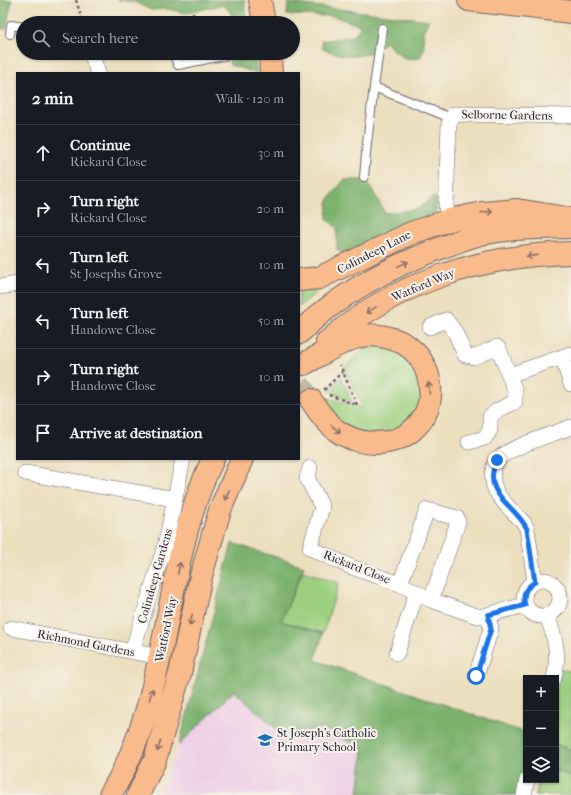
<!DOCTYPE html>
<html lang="en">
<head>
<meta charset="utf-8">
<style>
	body { margin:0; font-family:"IM FELL French Canon",serif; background:#242831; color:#f1f3f6 }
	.controls { position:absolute; right:12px; bottom:12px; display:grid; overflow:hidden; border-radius:0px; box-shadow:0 1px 3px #0004 }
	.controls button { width:36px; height:36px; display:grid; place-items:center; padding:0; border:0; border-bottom:1px solid #363941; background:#171b24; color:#f1f3f6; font:20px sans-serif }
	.stop { position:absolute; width:12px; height:12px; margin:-9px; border:3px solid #1a73e8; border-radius:50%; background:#fff }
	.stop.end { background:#1a73e8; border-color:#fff; box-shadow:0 1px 4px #0008 }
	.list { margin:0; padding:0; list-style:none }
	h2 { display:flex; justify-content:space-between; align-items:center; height:52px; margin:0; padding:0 16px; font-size:17px }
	h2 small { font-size:13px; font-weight:400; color:#9ea1a6 }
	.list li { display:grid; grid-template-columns:26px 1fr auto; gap:12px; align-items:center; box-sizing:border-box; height:56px; padding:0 16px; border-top:1px solid #363941 }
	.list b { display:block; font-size:15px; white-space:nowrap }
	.list p { margin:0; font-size:13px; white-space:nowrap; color:#9ea1a6 }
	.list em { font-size:13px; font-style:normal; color:#9ea1a6 }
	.icon { flex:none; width:22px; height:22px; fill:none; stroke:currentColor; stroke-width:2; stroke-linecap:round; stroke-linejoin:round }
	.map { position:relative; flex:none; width:571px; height:795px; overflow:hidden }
	.search { position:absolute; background:#171b24; box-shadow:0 1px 3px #0004; left:16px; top:16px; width:284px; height:44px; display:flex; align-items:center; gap:10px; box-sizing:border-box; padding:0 14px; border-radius:22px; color:#9ea1a6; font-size:15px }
	.panel { position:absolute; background:#171b24; box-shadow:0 1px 3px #0004; left:16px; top:72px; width:284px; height:388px; border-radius:0px }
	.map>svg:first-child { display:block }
	.built { fill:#eed0e7 }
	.green { fill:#9cd080; stroke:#5f795e }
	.forest { fill:#7db26e; stroke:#506a54 }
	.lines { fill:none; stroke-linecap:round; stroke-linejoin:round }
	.trunk-tunnel { stroke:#c4b9a4; stroke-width:22; stroke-dasharray:22 11; stroke-linecap:butt }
	.service-casing { stroke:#696469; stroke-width:10 }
	.minor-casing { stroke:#696469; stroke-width:16 }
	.primary-casing { stroke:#696469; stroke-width:24 }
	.trunk-casing { stroke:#696469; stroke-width:24 }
	.motorway-casing { stroke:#696469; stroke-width:24 }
	.path { stroke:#696469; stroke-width:2.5; stroke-dasharray:3 3; stroke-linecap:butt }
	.service { stroke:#fff; stroke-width:8 }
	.minor { stroke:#fff; stroke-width:15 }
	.primary { stroke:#fabb8c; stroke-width:22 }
	.trunk { stroke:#fabb8c; stroke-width:22 }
	.motorway { stroke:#fabb8c; stroke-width:22 }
	.oneway { stroke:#8e6e64 }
	.route { stroke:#1a73e8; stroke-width:5 }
	.labels { text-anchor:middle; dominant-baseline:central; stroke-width:4; stroke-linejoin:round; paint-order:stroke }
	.street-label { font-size:12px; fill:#22223b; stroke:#f7f3e8 }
	.poi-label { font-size:12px; fill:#22223b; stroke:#f7f3e8; text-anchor:start }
</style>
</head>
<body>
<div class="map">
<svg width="571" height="795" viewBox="0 0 571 795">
	<rect width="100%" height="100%" fill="#f7f3e8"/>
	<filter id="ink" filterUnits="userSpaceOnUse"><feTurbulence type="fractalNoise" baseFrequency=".025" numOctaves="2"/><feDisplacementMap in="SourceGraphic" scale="8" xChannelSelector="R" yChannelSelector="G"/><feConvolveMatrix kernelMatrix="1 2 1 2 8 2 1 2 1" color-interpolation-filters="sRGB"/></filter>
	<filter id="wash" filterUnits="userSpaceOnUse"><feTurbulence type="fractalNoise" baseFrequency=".012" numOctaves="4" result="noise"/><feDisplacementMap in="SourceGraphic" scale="16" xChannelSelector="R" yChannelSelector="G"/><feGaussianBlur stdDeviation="0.9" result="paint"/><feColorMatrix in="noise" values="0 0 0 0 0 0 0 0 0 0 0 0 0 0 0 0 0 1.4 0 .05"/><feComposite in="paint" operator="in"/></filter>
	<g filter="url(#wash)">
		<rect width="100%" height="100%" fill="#ecdfbe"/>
		<path class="built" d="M234,691l49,44 40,-7 40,21 -5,46h-200l21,-50z"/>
		<path class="green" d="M322,287l-23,20v-19z
			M381,342l21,8 18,27 2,23 -9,16 -22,19 -31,-2 -24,-13 -16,-24 43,12 -19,-40 21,-21z
			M341,377l11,25 -23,-11z
			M303,571l36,12 -16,50 -42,-12z
			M560,669l11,2v124h-35l3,-15h17v-90z"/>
		<path class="forest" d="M0,0h12l-6,29 -6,-1z
			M118,0h127v13l3,10h-14l-4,-12 -8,-6 -36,8 -19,-4 -16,1 -16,-8z
			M288,3l141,17 -6,12 1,17 -4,9 -14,1 -14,-10 -6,-8c-20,19 -38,18 -63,8l-2,-8 33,-5 7,-10 -28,-10 -46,-1z
			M228,53h26l3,20 -27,-8z
			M344,180h23l18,33 33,-4 14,-12 4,1v14l-36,14 -53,29 -10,-5v-22l-10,-9 1,-19z
			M232,543l72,23 -23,55 42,13 -8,26 211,73v34l-7,28h-161l5,-46 -40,-21 -40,7 -49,-44 -55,54z
			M556,744l15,6v27l-15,-6z"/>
	</g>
	<g filter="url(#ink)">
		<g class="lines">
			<path class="trunk-tunnel" d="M299,384l12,16"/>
			<g class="service-casing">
				<path id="service" d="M10,34l1,-9 12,2
					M173,53l5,12 59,-12
					M374,87l8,-59
					M364,177l3,-34 7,-56 77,31"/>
			</g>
			<g class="minor-casing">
				<path id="minor" d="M91,53l7,20
					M449,220l-3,-14 3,-83 5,-9 117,2
					M0,287l17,-3
					M430,327l16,-7 9,12 10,23 9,2 23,-10 2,2 16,42v11l-17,8 -8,7v13l-5,8 -16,4
					M570,354l-8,3 9,27
					M509,375l53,-18
					M310,468l-3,10 15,29 -12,41 41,19 49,17 31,16 46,16h6l42,-11
					M25,473l150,26
					M524 598a18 18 0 1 1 36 0a18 18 0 1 1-36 0Z
					M535,582l-8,-53 -3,-6c-9,-10 -22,-20 -28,-32 -5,-10 -5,-24 2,-32 12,-12 55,-25 73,-32
					M400,584l27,-74 30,8 1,4 -27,78
					M547,616c8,21 13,39 7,62
					M11,628l149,29
					M132,652l34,-110 17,-83
					M397,653l19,-59
					M476,676l15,-47 -3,-14
					M524,795l3,-15"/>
			</g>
			<g class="primary-casing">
				<path id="primary" d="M260,0l4,23
					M270,53l1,20
					M299,280l20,-2 92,-45 38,-13"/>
			</g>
			<g class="trunk-casing">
				<path id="trunk" d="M449,220l34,-7 34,-3 49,8
					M299,333c42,-42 97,-69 152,-89 11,-4 23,-9 35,-11 28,-6 57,-5 85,-6
					M327,342c67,-60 156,-87 244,-89
					M304,364c17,-9 35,-22 54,-27 13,-4 26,-1 38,3 30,11 43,49 28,76 -18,32 -61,34 -88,14 -10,-8 -18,-19 -25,-30
					M110,795c63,-102 51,-230 103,-336
					M138,795l17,-35 25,-87 21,-97 19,-66 22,-51"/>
			</g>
			<g class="motorway-casing">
				<path id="motorway" d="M469,0l102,12"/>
			</g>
			<path class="path" d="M76,0l7,23
				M169,23l28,-10
				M324,390l18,-18
				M329,395l28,10 -17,-40"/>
			<use href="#service" class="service"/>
			<use href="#minor" class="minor"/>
			<use href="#primary" class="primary"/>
			<use href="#trunk" class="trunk"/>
			<use href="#motorway" class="motorway"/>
		</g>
		<defs><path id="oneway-shaft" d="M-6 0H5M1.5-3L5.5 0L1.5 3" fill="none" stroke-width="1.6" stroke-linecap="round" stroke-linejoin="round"/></defs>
		<g class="oneway">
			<use href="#oneway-shaft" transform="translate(487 212) rotate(-6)"/>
			<use href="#oneway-shaft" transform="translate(532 256) rotate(174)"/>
			<use href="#oneway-shaft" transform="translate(403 264) rotate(-25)"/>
			<use href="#oneway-shaft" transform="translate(371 310) rotate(148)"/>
			<use href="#oneway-shaft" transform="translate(429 388) rotate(-94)"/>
			<use href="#oneway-shaft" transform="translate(336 429) rotate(38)"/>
			<use href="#oneway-shaft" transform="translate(227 495) rotate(113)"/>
			<use href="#oneway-shaft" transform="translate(179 568) rotate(-78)"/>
			<use href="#oneway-shaft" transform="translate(191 620) rotate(103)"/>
			<use href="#oneway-shaft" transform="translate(151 694) rotate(-74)"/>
			<use href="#oneway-shaft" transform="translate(159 746) rotate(106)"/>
		</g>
	</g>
	<g class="lines" filter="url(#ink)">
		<path class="route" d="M476,676l15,-47 -3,-14 37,-10c-3,-10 1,-18 10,-23l-8,-53c-12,-25 -47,-35 -30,-69"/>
	</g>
	<defs>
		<g id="school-bare" transform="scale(1.2)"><path d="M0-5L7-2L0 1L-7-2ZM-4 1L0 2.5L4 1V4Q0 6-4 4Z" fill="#1f6fb2" stroke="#f7f3e8" stroke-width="2.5" paint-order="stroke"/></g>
	</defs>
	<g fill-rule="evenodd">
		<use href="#school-bare" x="265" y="740"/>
	</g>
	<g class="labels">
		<g class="street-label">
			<text transform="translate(507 115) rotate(1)">Selborne Gardens</text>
			<text transform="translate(374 252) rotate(-27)">Colindeep Lane</text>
			<text transform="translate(423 285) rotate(-23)">Watford Way</text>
			<text transform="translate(357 567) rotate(22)">Rickard Close</text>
			<text transform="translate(155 576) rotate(-74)">Colindeep Gardens</text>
			<text transform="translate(166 629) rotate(-78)">Watford Way</text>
			<text transform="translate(86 643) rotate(11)">Richmond Gardens</text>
		</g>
		<g class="poi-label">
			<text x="277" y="733">St Joseph's Catholic<tspan x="277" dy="14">Primary School</tspan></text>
		</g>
	</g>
</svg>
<div class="controls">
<button>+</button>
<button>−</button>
<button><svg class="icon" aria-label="layers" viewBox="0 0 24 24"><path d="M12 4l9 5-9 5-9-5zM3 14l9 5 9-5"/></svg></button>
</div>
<div class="stop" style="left:476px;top:676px"></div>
<div class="stop end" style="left:497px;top:460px"></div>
<div class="search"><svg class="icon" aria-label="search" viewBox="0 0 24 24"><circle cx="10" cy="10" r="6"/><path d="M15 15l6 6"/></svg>Search here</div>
<section class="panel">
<h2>2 min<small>Walk · 120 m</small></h2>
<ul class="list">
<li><svg class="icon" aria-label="ahead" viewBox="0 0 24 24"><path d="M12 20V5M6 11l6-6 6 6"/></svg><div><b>Continue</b><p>Rickard Close</p></div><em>30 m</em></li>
<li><svg class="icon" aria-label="right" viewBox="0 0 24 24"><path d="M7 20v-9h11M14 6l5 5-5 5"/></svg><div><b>Turn right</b><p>Rickard Close</p></div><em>20 m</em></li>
<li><svg class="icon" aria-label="left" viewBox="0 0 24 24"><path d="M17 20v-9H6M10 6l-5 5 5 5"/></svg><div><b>Turn left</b><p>St Josephs Grove</p></div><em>10 m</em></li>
<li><svg class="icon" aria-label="left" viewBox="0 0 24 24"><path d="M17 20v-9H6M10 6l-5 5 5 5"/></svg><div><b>Turn left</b><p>Handowe Close</p></div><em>50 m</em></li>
<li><svg class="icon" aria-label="right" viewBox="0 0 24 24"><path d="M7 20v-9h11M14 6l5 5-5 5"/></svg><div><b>Turn right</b><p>Handowe Close</p></div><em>10 m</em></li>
<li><svg class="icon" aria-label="arrive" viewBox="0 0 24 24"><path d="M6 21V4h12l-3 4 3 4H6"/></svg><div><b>Arrive at destination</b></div></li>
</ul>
</section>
</div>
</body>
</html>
